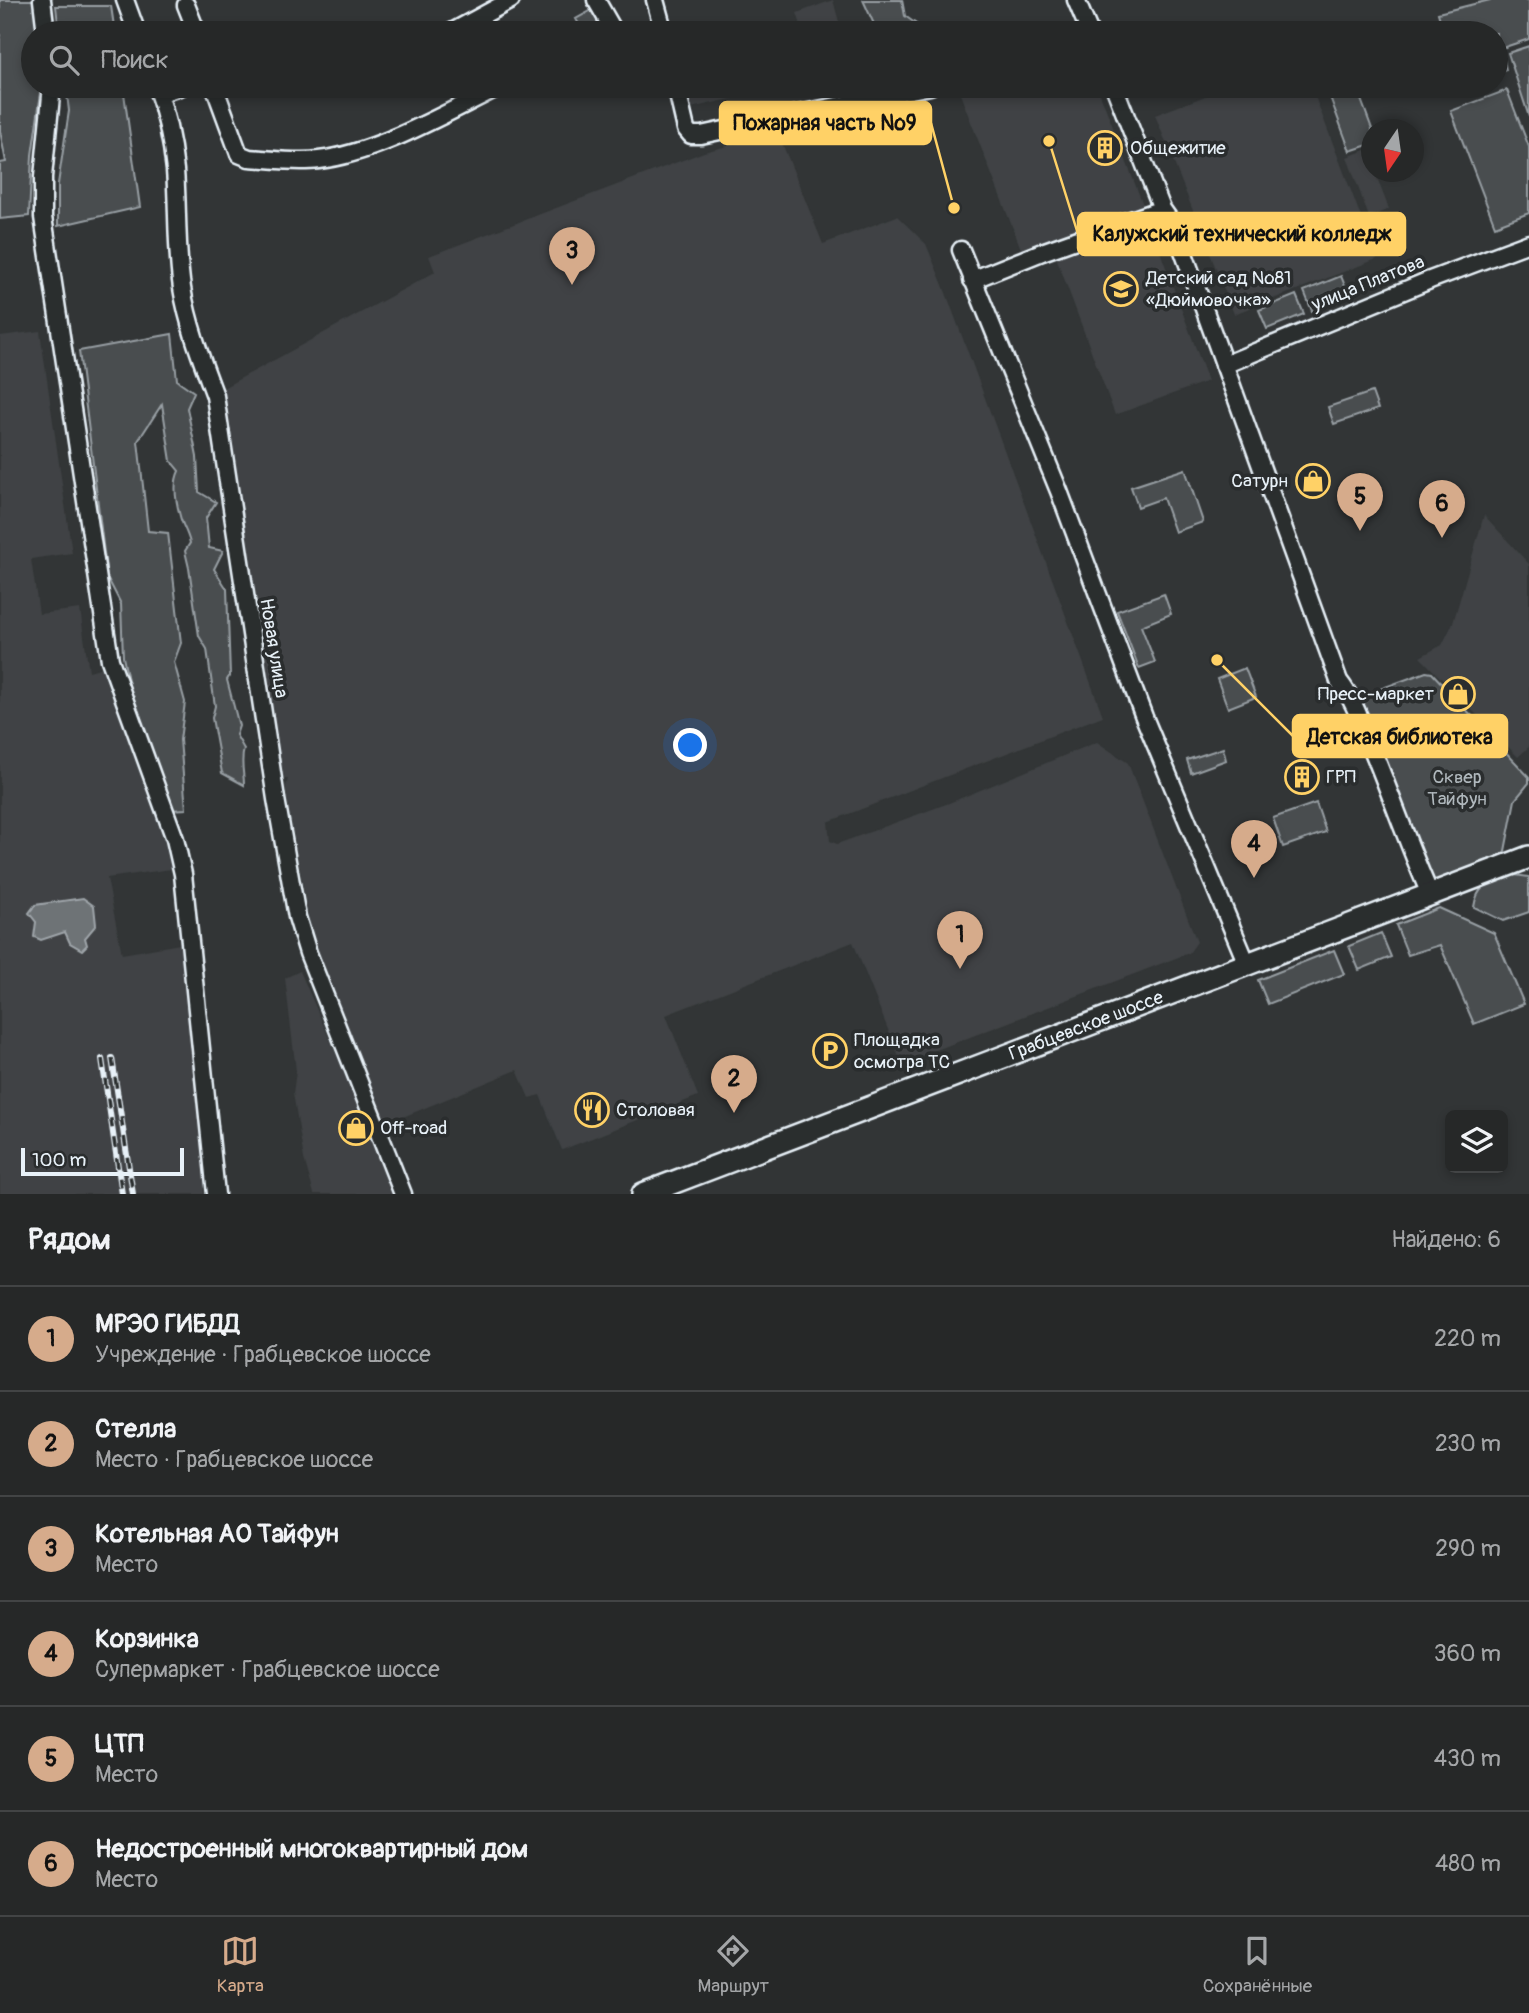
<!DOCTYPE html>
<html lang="ru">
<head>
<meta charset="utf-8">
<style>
	body { margin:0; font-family:Pangolin,sans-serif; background:#2e3030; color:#f1f3f6 }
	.controls { position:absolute; right:21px; bottom:21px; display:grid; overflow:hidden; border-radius:10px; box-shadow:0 4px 10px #0003 }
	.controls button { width:63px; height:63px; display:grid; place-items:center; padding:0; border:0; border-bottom:2px solid #424445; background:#262828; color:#f1f3f6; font:35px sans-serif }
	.compass { position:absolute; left:1361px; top:119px; width:63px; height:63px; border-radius:50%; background:#262828; box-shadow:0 4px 10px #0003; rotate:193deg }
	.scale { position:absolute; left:21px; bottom:18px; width:163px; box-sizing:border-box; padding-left:7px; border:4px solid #e8f1f8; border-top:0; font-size:19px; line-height:24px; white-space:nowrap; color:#e8f1f8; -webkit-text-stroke:5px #2a2d2e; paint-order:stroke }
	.you { position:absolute; left:691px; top:746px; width:24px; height:24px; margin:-18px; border:5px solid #fff; border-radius:50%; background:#1a73e8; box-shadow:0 0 0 10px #1a73e833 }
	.badge { display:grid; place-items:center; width:46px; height:46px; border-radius:50%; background:#d6ab8b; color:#111; font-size:23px; font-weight:700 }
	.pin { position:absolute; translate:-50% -58px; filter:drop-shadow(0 2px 4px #0008) }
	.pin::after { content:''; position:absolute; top:37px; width:24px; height:21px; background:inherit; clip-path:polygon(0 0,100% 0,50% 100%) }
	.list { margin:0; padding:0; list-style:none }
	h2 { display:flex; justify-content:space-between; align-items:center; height:91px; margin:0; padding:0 28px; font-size:30px }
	h2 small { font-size:23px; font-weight:400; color:#a4a6a8 }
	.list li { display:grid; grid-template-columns:46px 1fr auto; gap:21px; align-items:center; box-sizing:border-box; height:105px; padding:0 28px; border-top:2px solid #424445 }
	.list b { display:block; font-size:26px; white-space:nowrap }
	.list p { margin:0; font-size:23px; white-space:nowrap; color:#a4a6a8 }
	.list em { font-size:23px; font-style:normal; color:#a4a6a8 }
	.icon { flex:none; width:38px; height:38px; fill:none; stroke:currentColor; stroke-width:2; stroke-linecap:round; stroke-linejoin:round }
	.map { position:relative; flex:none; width:1529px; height:1194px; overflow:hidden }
	.search { position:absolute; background:#262828; box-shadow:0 4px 10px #0003; left:21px; right:21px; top:21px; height:77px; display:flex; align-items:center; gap:18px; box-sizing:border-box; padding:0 24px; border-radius:38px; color:#a4a6a8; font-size:26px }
	.sheet { height:721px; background:#262828 }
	nav { display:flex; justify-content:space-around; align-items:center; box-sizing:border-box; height:98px; border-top:2px solid #424445; background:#262828; font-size:19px; color:#a4a6a8 }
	nav a { display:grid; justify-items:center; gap:4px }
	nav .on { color:#d6ab8b }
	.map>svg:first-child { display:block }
	.built { fill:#3f4244 }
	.green { fill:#494d4f; stroke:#989fa4; stroke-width:2 }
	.water { fill:#6e7376; stroke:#9fa5aa; stroke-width:2 }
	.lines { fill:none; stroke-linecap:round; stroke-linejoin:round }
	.minor-casing { stroke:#e8f1f8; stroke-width:21 }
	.major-casing { stroke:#e8f1f8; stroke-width:26 }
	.minor { stroke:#2a2d2e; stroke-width:16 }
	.major { stroke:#2a2d2e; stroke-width:21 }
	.rail-casing { stroke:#e8f1f8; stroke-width:6 }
	.rail { stroke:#2a2d2e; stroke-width:3.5; stroke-dasharray:10; stroke-linecap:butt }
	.labels { text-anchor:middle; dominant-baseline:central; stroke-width:7; stroke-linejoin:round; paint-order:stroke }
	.poi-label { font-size:19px; fill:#e8f1f8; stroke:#2a2d2e; text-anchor:start }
	.street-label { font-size:19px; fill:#e8f1f8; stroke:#2a2d2e }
	.park-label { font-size:19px; fill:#b0b8bd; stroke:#2a2d2e }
	.leader { fill:none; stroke:#ffd166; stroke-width:2.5 }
	.callout-dot { fill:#ffd166; stroke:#2a2d2e; stroke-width:2.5 }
	.callout { fill:#ffd166; stroke:#ffd166; stroke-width:2.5 }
	.callout-label { font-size:21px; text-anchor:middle; font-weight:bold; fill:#111 }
</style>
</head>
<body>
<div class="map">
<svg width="1529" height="1194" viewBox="0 0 1529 1194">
	<rect width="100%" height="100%" fill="#323536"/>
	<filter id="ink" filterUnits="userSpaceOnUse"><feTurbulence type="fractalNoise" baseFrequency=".0143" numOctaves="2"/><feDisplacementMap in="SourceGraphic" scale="14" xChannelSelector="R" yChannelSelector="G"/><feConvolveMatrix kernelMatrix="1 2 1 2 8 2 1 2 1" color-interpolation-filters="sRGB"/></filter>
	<g filter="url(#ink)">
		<path class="built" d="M833,0l9,33h-61l21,-5 -5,-15z
			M685,86h104l-98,22z
			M965,86h132l47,121 -121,47 -65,-165z
			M1232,86h79l66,173 -143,55 -79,-199z
			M778,133l45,111 74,-28 29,28 17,41 160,431 -275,106 2,19 7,3 112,-41 148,-61 31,21 69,179 -8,11 -276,106 -14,-2 -46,-115 -187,73 32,81 -136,54 -22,-55 -11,3 -12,-28 -131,54 -73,-181 -28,-154 3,-10 -9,-3 2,-6 -58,-382 212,-116 -6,-16 275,-104z
			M1371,148l1,24h6l-3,1 14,36 -20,8 -22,-60z
			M1148,219l60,162 -93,34 -60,-161z
			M40,331l32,222 -41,6 8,55 41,-5 9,62 14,-4 61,172 8,30 -65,9 15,76 58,-10 24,200v50h-204v-858z
			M1484,515l45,49v183l-11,10 -98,-100 22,-12 11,-22z
			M300,971l41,94 53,129h-80l-10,-35 -11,-66 3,-22 -11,-93z"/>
		<path class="green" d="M0,0h34l5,33h-6v53h9l-10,69 -3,61 -29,3v-56l6,-1 -6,-31z
			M863,0h39l3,16 24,17h-51z
			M1490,0h39v39l-27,9 4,22 -10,3v-40h-52l-6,-20z
			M56,6h55l4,27h-56z
			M592,10l13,23h-21l-8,-14z
			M1529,46v71l-21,-64z
			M66,86h57l17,121 -82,19v-42l11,-73z
			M1326,86h30l16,43 -1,15 -21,7z
			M1507,90l22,57v66l-34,13 -44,-115z
			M1341,276l8,20 -37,15 -8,-20z
			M1296,295l8,19 -37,15 -8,-19z
			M172,334l5,46 17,12 -7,16 10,49 2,35 17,10 -10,16 3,30 14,3 -9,18 13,20 3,86 -3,5 12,46 -3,9 8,14c-4,13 0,23 0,36l-22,-12 -10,-55 3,-12 -8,-57 -8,-13 -10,-68 -4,-17 5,-8c-3,-12 -8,-18 -10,-27 -4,-14 -7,-33 -1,-45l-8,-10 -9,-57 -24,37 10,90 20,2 13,110 -7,19 11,40 -5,38 6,69 -16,1 -38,-111 -9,-42 -2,-53 -14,-27 -28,-226z
			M1372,392l6,17 -44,15 -6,-17z
			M1185,469l18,53 -28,10 -12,-34 -25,9 -7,-20z
			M1164,594l7,20 -30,12 14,36 -16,6 -22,-57z
			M1245,668l11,29 -28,11 -11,-29z
			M1426,672l6,1 97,104v6l-14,17 -11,56 -67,25 -7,-2 -68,-175v-5l4,-5z
			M1223,748l3,12 -35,13 -4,-13z
			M1316,803l10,29 -43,15 -10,-29z
			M1515,875l14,2v35l-26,9 -29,-14c4,-26 19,-24 41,-32z
			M1439,908l55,25 30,71 -50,20 -34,-79 -32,10 -12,-30z
			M1381,933l10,24 -32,13 -10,-24z
			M1334,950l10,24 -76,30 -10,-24z"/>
		<path class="water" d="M83,898l11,8 2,19 -11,13 2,7 -5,5 -12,-7 -5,-11 -24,8 -7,-3 2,-15 -7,-9 6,-8z"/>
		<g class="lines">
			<g class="minor-casing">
				<path id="minor" d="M42,0l4,33
					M125,0l12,33
					M596,0l19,33
					M655,0l9,33
					M1076,0l14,33
					M186,5l11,28
					M450,33l61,-33
					M52,86l-9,91v40l67,443 65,179 8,35 33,320
					M156,86c10,27 16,55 19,84 3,39 1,79 7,118 6,37 20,73 33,108l61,403 21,118 11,36 95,241
					M214,86l25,68 10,4c22,1 47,5 70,2 59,-7 128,-48 182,-74
					M676,86l10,43 5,6h10l229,-49
					M1114,86l48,123 12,17 165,455c15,19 22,41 31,63 21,50 38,101 60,150
					M159,94l23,-8
					M961,250l98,241 85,226 103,247
					M972,280l70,-28 120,-43
					M1224,365l206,-85 99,-37"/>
			</g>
			<g class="major-casing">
				<g id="major">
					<path id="s1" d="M643,1194l886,-337"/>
				</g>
			</g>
			<use href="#minor" class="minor"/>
			<use href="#major" class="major"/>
			<g class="rail-casing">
				<path id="rail" d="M112,1058l21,136
					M102,1059l20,135"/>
			</g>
			<use href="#rail" class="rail"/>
		</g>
	</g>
	<defs>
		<g id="building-ring" transform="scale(1.75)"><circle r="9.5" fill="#2a2d2e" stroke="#ffd166" stroke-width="1.5"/><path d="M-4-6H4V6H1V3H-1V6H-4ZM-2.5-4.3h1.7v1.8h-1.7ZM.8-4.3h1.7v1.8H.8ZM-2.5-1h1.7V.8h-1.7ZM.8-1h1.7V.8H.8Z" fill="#ffd166"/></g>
		<g id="school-ring" transform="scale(1.75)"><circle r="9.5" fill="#2a2d2e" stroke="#ffd166" stroke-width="1.5"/><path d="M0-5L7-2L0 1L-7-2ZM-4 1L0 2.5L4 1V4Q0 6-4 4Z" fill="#ffd166"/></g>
		<g id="shop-ring" transform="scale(1.75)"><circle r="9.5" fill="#2a2d2e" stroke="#ffd166" stroke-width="1.5"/><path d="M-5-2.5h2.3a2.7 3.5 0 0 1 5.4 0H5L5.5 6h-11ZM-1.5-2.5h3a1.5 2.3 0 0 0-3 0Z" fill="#ffd166"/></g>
		<g id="parking-ring" transform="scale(1.75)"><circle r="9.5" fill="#2a2d2e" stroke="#ffd166" stroke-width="1.5"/><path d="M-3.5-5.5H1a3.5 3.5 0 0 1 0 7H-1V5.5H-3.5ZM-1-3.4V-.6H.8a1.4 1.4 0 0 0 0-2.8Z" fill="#ffd166"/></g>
		<g id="restaurant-ring" transform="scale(1.75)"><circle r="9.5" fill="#2a2d2e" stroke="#ffd166" stroke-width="1.5"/><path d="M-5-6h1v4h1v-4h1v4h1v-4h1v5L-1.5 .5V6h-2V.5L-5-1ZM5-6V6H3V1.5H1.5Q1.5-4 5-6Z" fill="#ffd166"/></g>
	</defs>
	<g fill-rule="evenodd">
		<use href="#building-ring" x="1105" y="148"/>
		<use href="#school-ring" x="1121" y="289"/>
		<use href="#shop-ring" x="1313" y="481"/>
		<use href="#shop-ring" x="1458" y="694"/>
		<use href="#building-ring" x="1302" y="777"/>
		<use href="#parking-ring" x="830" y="1051"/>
		<use href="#restaurant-ring" x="592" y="1110"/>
		<use href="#shop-ring" x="356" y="1128"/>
	</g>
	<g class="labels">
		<g class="poi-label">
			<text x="1130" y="148">Общежитие</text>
			<text x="1146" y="278">Детский сад №81<tspan x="1146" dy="22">«Дюймовочка»</tspan></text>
			<text x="1288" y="481" text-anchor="end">Сатурн</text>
			<text x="1434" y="694" text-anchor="end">Пресс-маркет</text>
			<text x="1326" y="777">ГРП</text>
			<text x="854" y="1040">Площадка<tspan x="854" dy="22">осмотра ТС</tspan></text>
			<text x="616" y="1110">Столовая</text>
			<text x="380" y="1128">Off-road</text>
		</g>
		<g class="street-label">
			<text transform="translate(1368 283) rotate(-22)">улица Платова</text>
			<text transform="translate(274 648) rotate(81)">Новая улица</text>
			<text stroke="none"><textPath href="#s1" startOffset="474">Грабцевское шоссе</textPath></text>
		</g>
		<g class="park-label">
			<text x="1457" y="777">Сквер<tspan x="1457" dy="22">Тайфун</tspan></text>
		</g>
	</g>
	<path class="leader" d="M954 208L931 123M1049 141L1078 234M1217 660L1293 736"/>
	<g class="callout-dot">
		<circle cx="954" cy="208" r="7"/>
		<circle cx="1049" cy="141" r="7"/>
		<circle cx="1217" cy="660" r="7"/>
	</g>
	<g class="callout">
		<rect x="720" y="102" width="211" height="42" rx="7"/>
		<rect x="1078" y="213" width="327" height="42" rx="7"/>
		<rect x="1293" y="715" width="214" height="42" rx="7"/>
	</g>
	<g class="callout-label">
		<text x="825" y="130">Пожарная часть №9</text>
		<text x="1242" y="241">Калужский технический колледж</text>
		<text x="1400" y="744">Детская библиотека</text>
	</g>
</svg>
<div class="controls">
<button><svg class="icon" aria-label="layers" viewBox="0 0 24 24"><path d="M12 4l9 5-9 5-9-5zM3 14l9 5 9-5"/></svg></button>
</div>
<svg class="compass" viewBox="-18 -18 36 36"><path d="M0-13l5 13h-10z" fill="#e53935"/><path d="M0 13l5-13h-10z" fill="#a4a6a8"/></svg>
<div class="scale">100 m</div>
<div class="you"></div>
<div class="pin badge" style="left:960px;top:969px">1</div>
<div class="pin badge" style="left:734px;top:1113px">2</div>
<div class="pin badge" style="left:572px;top:285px">3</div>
<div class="pin badge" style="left:1254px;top:878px">4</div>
<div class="pin badge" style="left:1360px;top:531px">5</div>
<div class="pin badge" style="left:1442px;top:538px">6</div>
<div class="search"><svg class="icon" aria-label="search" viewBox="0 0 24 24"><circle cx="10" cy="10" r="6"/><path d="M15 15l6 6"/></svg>Поиск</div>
</div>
<section class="sheet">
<h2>Рядом<small>Найдено: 6</small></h2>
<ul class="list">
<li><span class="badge">1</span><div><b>МРЭО ГИБДД</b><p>Учреждение · Грабцевское шоссе</p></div><em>220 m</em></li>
<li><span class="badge">2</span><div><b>Стелла</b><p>Место · Грабцевское шоссе</p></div><em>230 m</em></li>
<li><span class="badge">3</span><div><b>Котельная АО Тайфун</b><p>Место</p></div><em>290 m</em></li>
<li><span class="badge">4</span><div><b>Корзинка</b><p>Супермаркет · Грабцевское шоссе</p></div><em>360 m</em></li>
<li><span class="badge">5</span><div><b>ЦТП</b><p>Место</p></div><em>430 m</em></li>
<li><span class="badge">6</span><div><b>Недостроенный многоквартирный дом</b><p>Место</p></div><em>480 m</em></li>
</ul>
</section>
<nav>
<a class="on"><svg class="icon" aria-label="map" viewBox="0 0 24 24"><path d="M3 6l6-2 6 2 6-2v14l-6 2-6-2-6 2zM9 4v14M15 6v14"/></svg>Карта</a>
<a><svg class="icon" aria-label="directions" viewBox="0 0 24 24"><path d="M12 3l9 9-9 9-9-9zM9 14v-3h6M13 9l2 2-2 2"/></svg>Маршрут</a>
<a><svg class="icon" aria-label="saved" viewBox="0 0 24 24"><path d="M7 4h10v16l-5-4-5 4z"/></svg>Сохранённые</a>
</nav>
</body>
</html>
